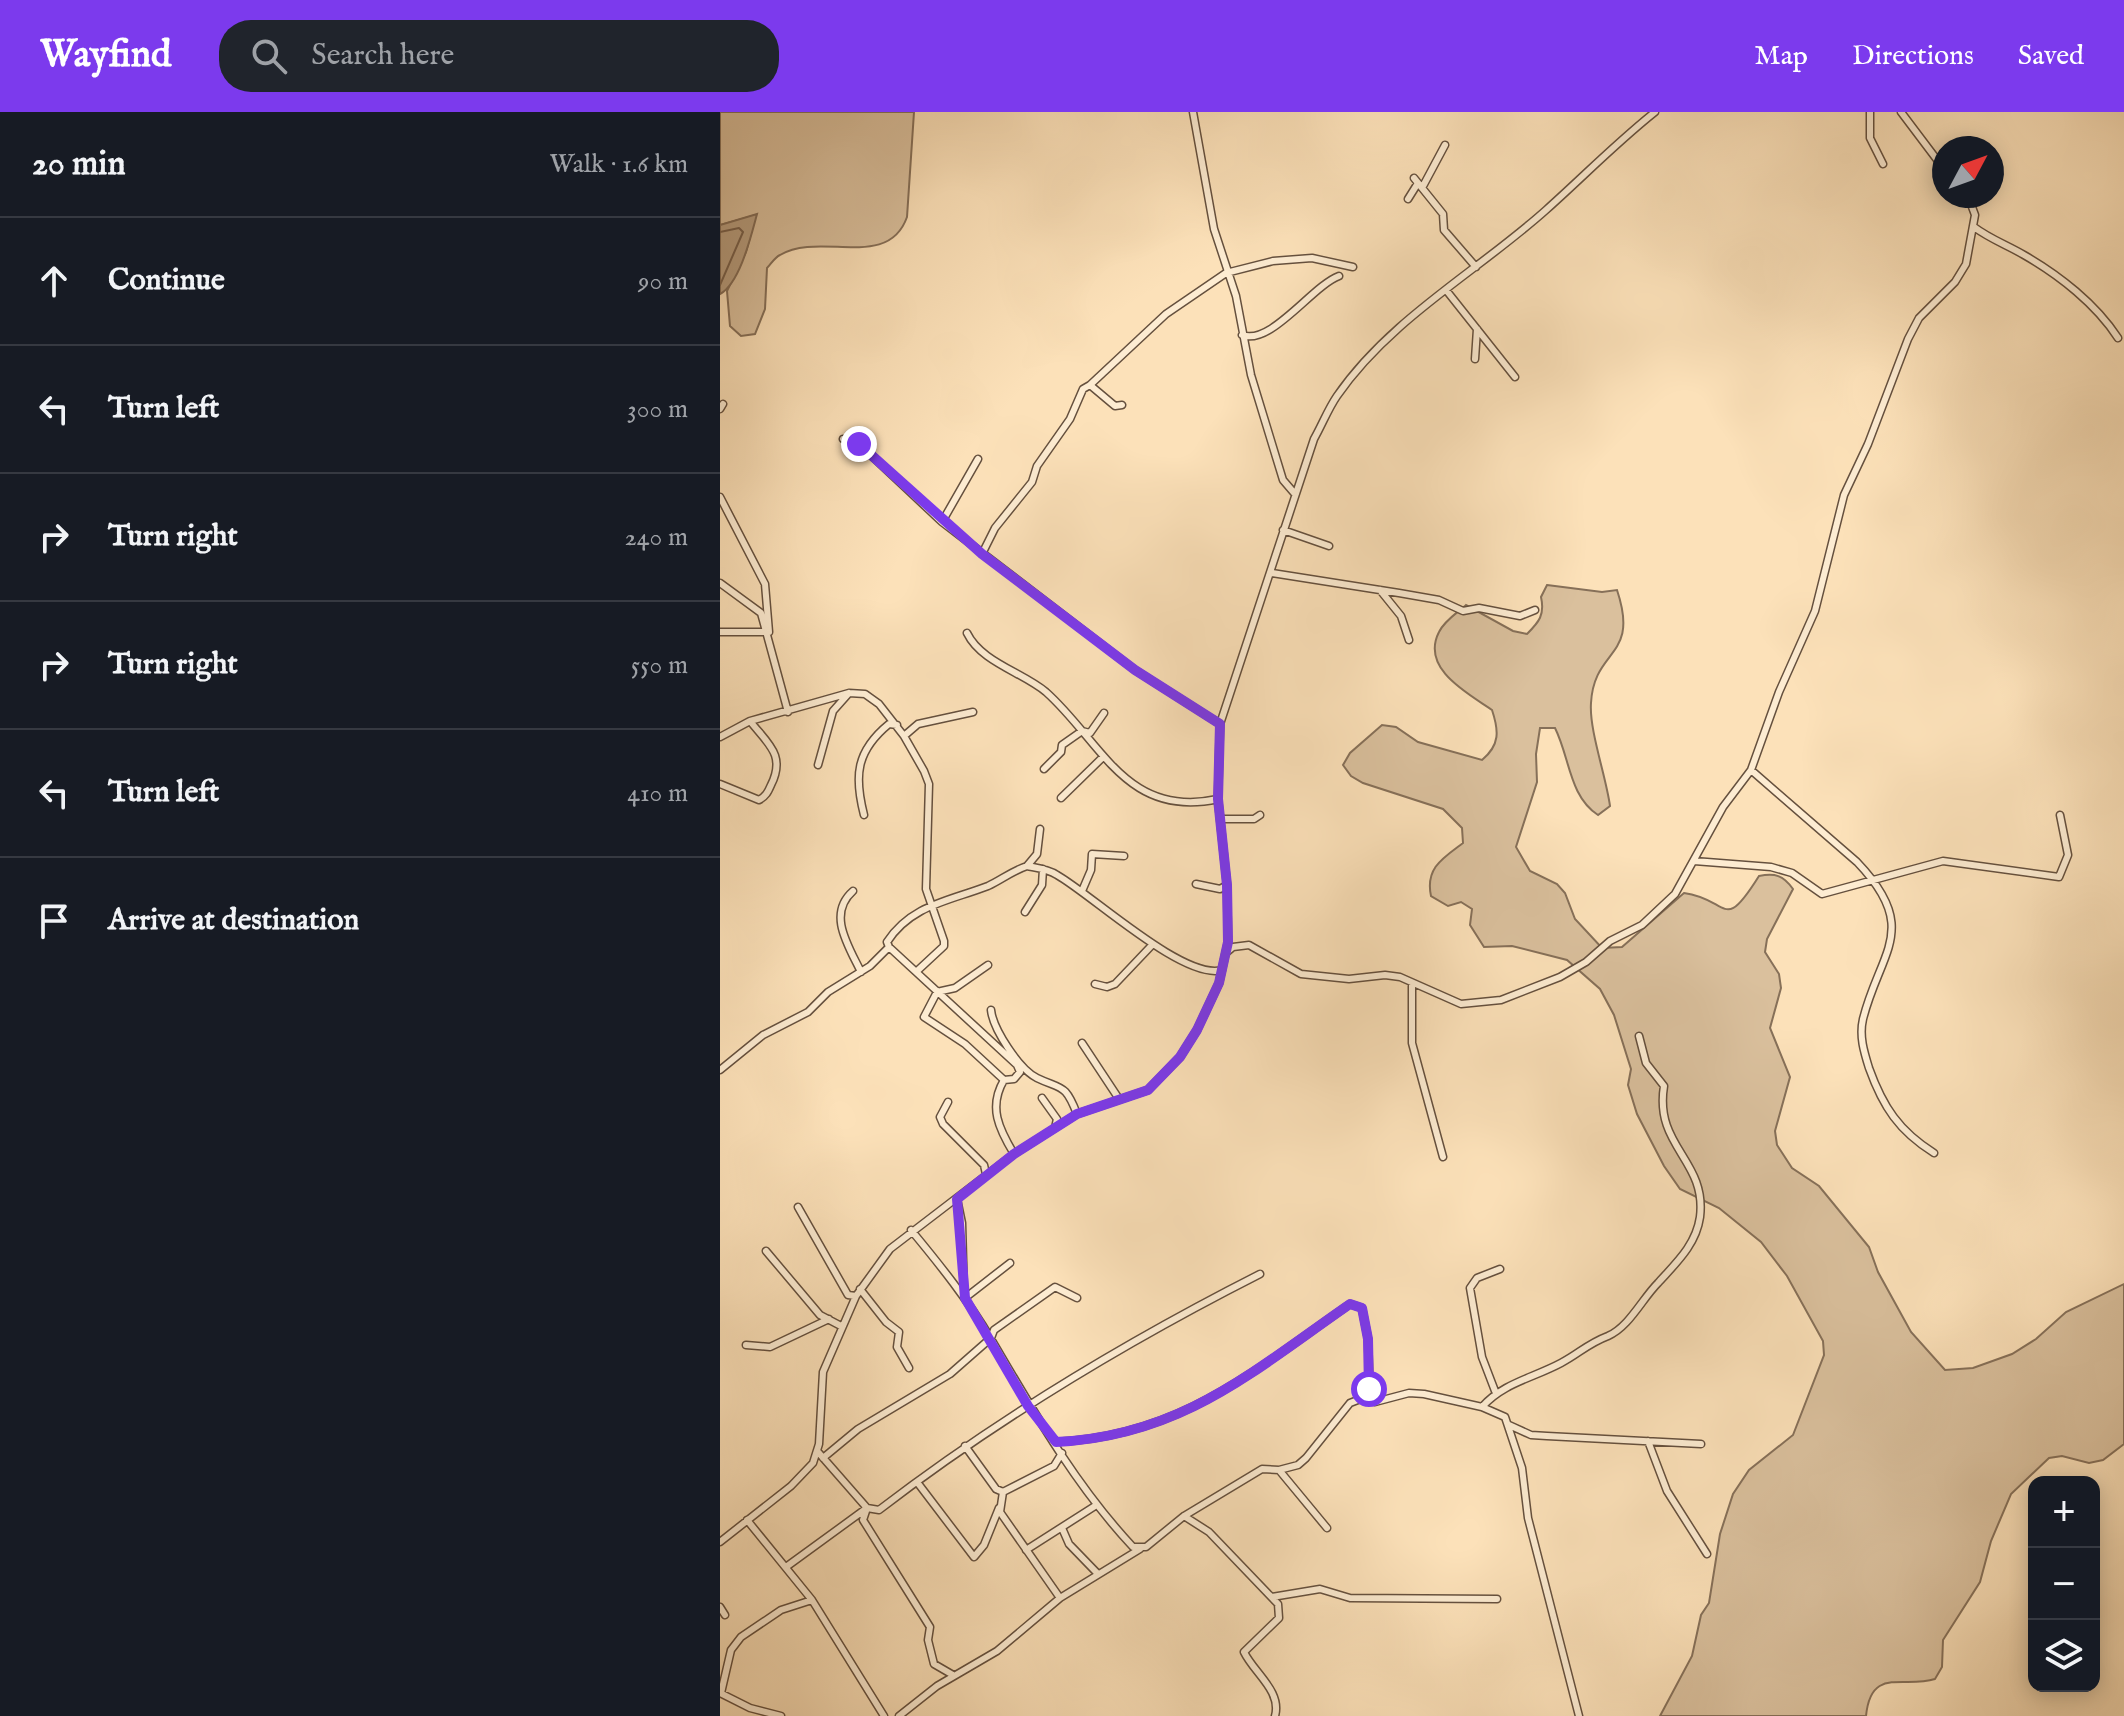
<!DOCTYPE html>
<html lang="en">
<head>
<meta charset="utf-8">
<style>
	body { margin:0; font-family:"IM FELL English",serif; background:#20242c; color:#f1f3f6 }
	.controls { position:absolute; right:24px; bottom:24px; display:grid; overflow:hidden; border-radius:16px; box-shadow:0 4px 20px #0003 }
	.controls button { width:72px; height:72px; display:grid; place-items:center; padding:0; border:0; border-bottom:2px solid #363941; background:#171b24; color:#f1f3f6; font:40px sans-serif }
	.compass { position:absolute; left:1212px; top:24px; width:72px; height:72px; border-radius:50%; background:#171b24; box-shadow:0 4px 20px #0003; rotate:49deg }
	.stop { position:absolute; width:24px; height:24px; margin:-18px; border:6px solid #7c3aed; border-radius:50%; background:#fff }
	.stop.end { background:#7c3aed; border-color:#fff; box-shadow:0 2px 8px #0008 }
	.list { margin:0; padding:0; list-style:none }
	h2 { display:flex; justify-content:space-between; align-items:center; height:104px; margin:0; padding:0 32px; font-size:34px }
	h2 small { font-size:26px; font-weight:400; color:#9ea1a6 }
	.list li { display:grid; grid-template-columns:52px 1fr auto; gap:24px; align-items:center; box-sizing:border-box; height:128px; padding:0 32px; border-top:2px solid #363941 }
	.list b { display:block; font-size:30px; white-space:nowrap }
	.list em { font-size:26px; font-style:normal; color:#9ea1a6 }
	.icon { flex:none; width:44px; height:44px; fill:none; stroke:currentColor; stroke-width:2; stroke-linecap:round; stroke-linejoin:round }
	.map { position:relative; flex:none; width:1404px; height:1604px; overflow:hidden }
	header { display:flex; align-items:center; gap:48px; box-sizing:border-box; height:112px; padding:0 40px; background:#7c3aed; color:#fff }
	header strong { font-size:38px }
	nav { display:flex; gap:44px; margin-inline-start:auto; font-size:28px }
	.search { width:560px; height:72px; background:#20242c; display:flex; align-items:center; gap:20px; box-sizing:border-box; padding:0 28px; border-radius:32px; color:#9ea1a6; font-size:30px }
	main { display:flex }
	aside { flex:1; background:#171b24 }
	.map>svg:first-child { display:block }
	.green { fill:#dac09d; stroke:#867059; stroke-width:2 }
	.water { fill:#b89f81; stroke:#836c56; stroke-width:2 }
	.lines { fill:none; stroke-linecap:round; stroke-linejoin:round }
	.shore { stroke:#765f4b; stroke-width:2 }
	.minor-casing { stroke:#65503e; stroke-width:9 }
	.minor { stroke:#fdecd2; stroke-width:6 }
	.route { stroke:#7c3aed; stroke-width:10 }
</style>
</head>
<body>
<header>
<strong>Wayfind</strong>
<div class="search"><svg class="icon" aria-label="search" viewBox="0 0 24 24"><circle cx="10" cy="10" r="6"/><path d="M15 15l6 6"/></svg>Search here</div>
<nav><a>Map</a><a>Directions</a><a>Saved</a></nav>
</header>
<main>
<aside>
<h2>20 min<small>Walk · 1.6 km</small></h2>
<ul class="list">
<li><svg class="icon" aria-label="ahead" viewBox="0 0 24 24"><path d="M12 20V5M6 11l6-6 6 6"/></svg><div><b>Continue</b></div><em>90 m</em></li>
<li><svg class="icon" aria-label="left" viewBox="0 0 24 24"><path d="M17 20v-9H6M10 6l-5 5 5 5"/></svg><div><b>Turn left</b></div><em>300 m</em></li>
<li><svg class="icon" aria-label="right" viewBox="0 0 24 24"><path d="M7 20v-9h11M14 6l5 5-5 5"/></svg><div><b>Turn right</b></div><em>240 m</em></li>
<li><svg class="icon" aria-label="right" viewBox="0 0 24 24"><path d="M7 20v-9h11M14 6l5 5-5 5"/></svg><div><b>Turn right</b></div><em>550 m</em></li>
<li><svg class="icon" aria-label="left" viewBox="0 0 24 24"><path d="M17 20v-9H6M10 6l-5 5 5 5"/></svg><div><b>Turn left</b></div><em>410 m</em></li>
<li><svg class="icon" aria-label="arrive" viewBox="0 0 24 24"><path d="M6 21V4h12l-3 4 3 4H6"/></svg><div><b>Arrive at destination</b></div></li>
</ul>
</aside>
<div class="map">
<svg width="1404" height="1604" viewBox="0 0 1404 1604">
	<rect width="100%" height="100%" fill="#fce1b9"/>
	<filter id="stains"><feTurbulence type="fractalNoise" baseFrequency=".0025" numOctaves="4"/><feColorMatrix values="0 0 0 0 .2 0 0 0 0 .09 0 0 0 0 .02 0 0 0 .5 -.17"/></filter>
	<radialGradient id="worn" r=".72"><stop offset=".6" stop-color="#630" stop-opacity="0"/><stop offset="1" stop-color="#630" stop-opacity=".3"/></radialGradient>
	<path class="green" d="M0,0h194l-7,105c-19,54 -87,14 -127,38 -5,2 -9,9 -13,13l-2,41 -10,25 -14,2 -11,-10 -3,-35 19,-39 10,-37 -36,10z
		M827,473l55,7 15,-2c23,69 -23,57 -26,113 -2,27 15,73 19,103l-12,9c-29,-19 -28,-57 -43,-87h-15l-4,26 1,28 -21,65 14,24 27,13 8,9 10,26 27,29 20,-1 62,-54c46,6 38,42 75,-17 16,-3 24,-1 34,13l-26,50 -2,13 14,22 2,14 -11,40 20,49 -15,54 2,14 15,23 27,18 50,61 9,25 33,60 34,38 28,-2 39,-14 24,-15 30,-27 58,-28v160l-21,16 -14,3 -27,-7 -13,2 -38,36 -20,47 -11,41 -37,58 -1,27 -7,12c-32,10 -64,-13 -69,37h-206l32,-60 9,-41 8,-12 11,-69 13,-40 16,-24 44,-35 31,-80 -1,-14 -36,-65 -26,-34 -42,-34 -39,-19 -16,-23 -27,-52 -9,-29 3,-16 -17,-54 -14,-26 -33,-29 -55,-14 -28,1 -14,-22 2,-16 -11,-7 -13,4 -17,-10c-6,-28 12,-38 32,-53l-1,-15 -19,-19 -80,-26 -12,-7 -8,-11 7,-12 32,-28 14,2 22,15 64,18c18,-15 17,-29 10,-50 -23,-16 -72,-41 -53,-78 5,-11 18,-19 27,-27l47,26 14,3c12,-12 18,-19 14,-37z"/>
	<path class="water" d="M37,102c-6,22 -17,69 -37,80v-69z"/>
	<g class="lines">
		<path class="shore" d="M0,120l19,-4 4,4 -23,53"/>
		<g class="minor-casing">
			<path id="minor" d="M473,0l21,117 22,67 15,79 32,105 12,14
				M1150,0v26l13,26
				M1181,0l43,57
				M694,66l29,36 1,16 32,37
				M702,76l23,-43
				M688,87l10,-16
				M1254,115c16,12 33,18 50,28 35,20 72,49 94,83
				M726,178l69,87
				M522,223c29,11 70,-49 97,-59
				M755,247l2,-30
				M370,273l76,-71 60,-41 47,-12 39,-3 41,9
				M0,297l3,-5
				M123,327l16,5 83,78
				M258,347l-36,63 193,148 85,54
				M0,385l45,87 4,48h-49
				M563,418l46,16
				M262,442l13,-26 37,-46 5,-16 33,-47 13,-30 7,-4 25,21 7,-1
				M552,461l127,20 40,7 24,11 16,-3 41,8 15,-6
				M0,471l41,30 27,99
				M660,478l21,26 8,24
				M247,521c14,29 55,39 79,59 56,50 80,127 172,107
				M184,624l14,-12 55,-12
				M0,625l30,-16 99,-28 16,1 14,10 25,32 20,35 5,13 -3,105 18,52v5l-28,26
				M98,653l15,-54 16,-18
				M324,657l17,-17 1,-7 20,-14 8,2 14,-20
				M1031,658l106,92c64,67 23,89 6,157 -4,17 1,33 6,49 14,39 30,63 65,85
				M0,672l39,16c7,-4 9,-8 12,-15 15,-30 -3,-41 -21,-64
				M341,686l41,-40
				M144,703c-10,-39 -8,-64 25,-91l8,1
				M502,707h32l6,-4
				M974,749l77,6 21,6 30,21 121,-33 116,16 9,-22 -8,-40
				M307,754l10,-12 3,-25
				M476,772l24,5 7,-4
				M133,779c-26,23 -5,54 8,81
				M362,779l9,-21 1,-16 32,2
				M305,800l17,-27 1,-16
				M507,840l6,-5 16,-2 52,29 48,5 36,-4 15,2 61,27 40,-4 59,-23 26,-15 24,-21 32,-16 33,-31 48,-87 28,-37 28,-78 36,-81 29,-116 24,-51 40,-105 11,-21 36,-36 11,-18 9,-49 -7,-19
				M268,853l-33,23 -18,4 -13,25 41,27 39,36
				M692,871v60l31,114
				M375,872l12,3 8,-3 38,-40
				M271,898c2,19 28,59 46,68 25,12 28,5 40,36
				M362,931l37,56
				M0,958l43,-35 45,-23 20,-20 42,-26 19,-19
				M322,986l15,21 -2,9
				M228,990l-8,15 3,7 41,41 2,9
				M294,1042c-15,-25 -26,-47 -10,-74l10,-1 6,-7 -3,-7 -128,-118 -2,-5c24,-37 62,-41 101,-56 13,-6 24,-15 39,-20 10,2 21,3 30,9 34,19 127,106 165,95
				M237,1087l5,24 2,72
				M78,1095l50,88 8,1
				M191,1118c29,35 57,70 80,109 43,73 84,146 142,208h13l38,-31 78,-47 17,1 48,58
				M46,1139l54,64 21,11
				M140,1177l26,33 13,10 -2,15 12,21
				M245,1186l45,-35
				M26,1233l24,2 59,-28
				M775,1279l-13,-34 -12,-69 7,-10 23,-9
				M762,1295c21,-24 51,-29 79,-44 19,-10 26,-19 47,-27 21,-9 34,-37 50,-53 18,-20 38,-38 42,-66 7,-57 -46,-70 -36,-131l-18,-23 -7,-27
				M789,1313l22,10 16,1 154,8
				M928,1329l19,50 40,63
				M336,1330c125,-6 197,-71 294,-138l12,4 6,31 2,61
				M245,1334l31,43 7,3 51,-26 8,-13
				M98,1340l49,56 12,2c120,-92 247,-168 381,-236
				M103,1346l35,-29 92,-55 41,-36 3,-8 61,-43 22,11
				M559,1358l19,-5 8,-7 44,-55 13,-5 12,4 34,-9 15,1 58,13 23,10 17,51 6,50 51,198
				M197,1370l57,75 10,-12 15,-37
				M283,1380l-3,20 60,86
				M147,1396l-4,12 67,107 -2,13 6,24 19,11
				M464,1404l25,16 69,72 1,14 -35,34c10,21 38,39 31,64
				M27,1408l65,80 72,116
				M342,1416l7,16 29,30
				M0,1430l71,-56 22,-23 6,-19 4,-72 33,-76 34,-47 124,-95 63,-40 71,-24 32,-33 17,-27 22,-47 9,-41 -1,-57 -9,-86 2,-75 94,-285c8,-14 14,-30 23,-43 53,-77 141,-125 209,-186 37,-33 70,-67 109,-98
				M306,1438l69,-44
				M66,1455l81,-59
				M552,1485l48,-8 30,9 147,1
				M0,1495l5,8
				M0,1581l30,15 31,8
				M1,1581l10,-43 10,-13 40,-27 31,-10
				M179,1604l38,-30 60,-35 63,-53 80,-49"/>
		</g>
		<use href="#minor" class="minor"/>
	</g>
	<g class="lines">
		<path class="route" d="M139,332l123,110 153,116 85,54 -2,75 9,86 1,57 -9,41 -22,47 -17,27 -32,33 -71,24 -63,40 -57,45 8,99 63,108 28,36c126,-6 197,-71 294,-138l12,4 6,31 1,50"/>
	</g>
	<rect width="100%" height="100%" filter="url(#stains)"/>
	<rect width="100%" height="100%" fill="url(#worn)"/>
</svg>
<div class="controls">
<button>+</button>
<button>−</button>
<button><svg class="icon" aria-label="layers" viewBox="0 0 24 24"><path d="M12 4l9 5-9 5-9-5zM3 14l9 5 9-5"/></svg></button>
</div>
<svg class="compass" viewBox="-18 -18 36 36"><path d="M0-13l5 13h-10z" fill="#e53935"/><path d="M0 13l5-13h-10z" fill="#9ea1a6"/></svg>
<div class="stop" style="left:649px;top:1277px"></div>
<div class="stop end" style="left:139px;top:332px"></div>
</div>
</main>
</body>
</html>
